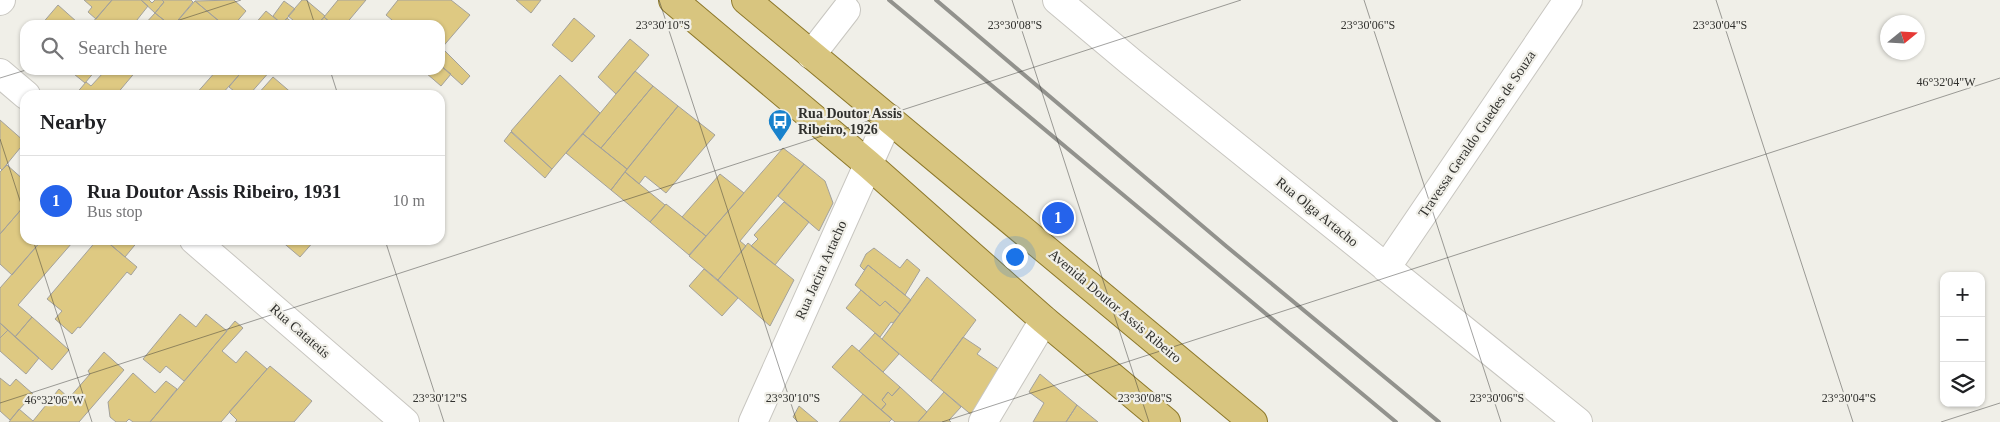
<!DOCTYPE html>
<html lang="en">
<head>
<meta charset="utf-8">
<style>
	body { margin:0; font-family:"Times New Roman",serif; background:#f6f6f6; color:#202124 }
	.controls { position:absolute; right:15px; bottom:15px; display:grid; overflow:hidden; border-radius:10px; box-shadow:0 1px 4px #0004 }
	.controls button { width:45px; height:45px; display:grid; place-items:center; padding:0; border:0; border-bottom:1px solid #e0e0e0; background:#fff; color:#202124; font:25px sans-serif }
	.compass { position:absolute; left:1880px; top:15px; width:45px; height:45px; border-radius:50%; background:#fff; box-shadow:0 1px 4px #0004; rotate:72deg }
	.you { position:absolute; left:1014px; top:256px; width:18px; height:18px; margin:-12px; border:4px solid #fff; border-radius:50%; background:#1a73e8; box-shadow:0 0 0 8px #1a73e833 }
	.badge { display:grid; place-items:center; width:32px; height:32px; border-radius:50%; background:#2563eb; color:#fff; font-size:16px; font-weight:700 }
	.pin { position:absolute; translate:-50% -50%; border:2px solid #fff; box-shadow:0 1px 5px #0006 }
	.list { margin:0; padding:0; list-style:none }
	h2 { display:flex; justify-content:space-between; align-items:center; height:65px; margin:0; padding:0 20px; font-size:21px }
	h2 small { font-size:16px; font-weight:400; color:#757577 }
	.list li { display:grid; grid-template-columns:32px 1fr auto; gap:15px; align-items:center; box-sizing:border-box; height:90px; padding:0 20px; border-top:1px solid #e0e0e0 }
	.list b { display:block; font-size:19px; white-space:nowrap }
	.list p { margin:0; font-size:16px; white-space:nowrap; color:#757577 }
	.list em { font-size:16px; font-style:normal; color:#757577 }
	.icon { flex:none; width:28px; height:28px; fill:none; stroke:currentColor; stroke-width:2; stroke-linecap:round; stroke-linejoin:round }
	.map { position:relative; flex:none; width:2000px; height:422px; overflow:hidden }
	.search { position:absolute; background:#fff; box-shadow:0 1px 4px #0004; left:20px; top:20px; width:425px; height:55px; display:flex; align-items:center; gap:12px; box-sizing:border-box; padding:0 18px; border-radius:15px; color:#757577; font-size:19px }
	.panel { position:absolute; background:#fff; box-shadow:0 1px 4px #0004; left:20px; top:90px; width:425px; height:155px; border-radius:15px }
	.map>svg:first-child { display:block }
	.building { fill:#dec982; stroke:#a3a19b }
	.lines { fill:none; stroke-linecap:round; stroke-linejoin:round }
	.street-casing { stroke:#c8c6c0; stroke-width:30 }
	.primary-casing { stroke:#8d782b; stroke-width:30 }
	.street { stroke:#fff; stroke-width:28 }
	.primary { stroke:#d8c57f; stroke-width:28 }
	.rail { stroke:#92928d; stroke-width:4 }
	.ticks { fill:none; stroke:#31312e; stroke-width:1; stroke-opacity:0.45 }
	.labels { text-anchor:middle; dominant-baseline:central; stroke-width:4.5; stroke-linejoin:round; paint-order:stroke }
	.poi-label { font-size:14px; font-weight:bold; fill:#31312e; stroke:#f0efe8; text-anchor:start }
	.street-label { font-size:14px; fill:#31312e; stroke:#f0efe8 }
	.ticks-label { font-size:12px; text-anchor:middle; fill:#31312e; stroke:#f0efe8; stroke-width:4.5; stroke-linejoin:round; paint-order:stroke }
</style>
</head>
<body>
<div class="map">
<svg width="2000" height="422" viewBox="0 0 2000 422">
	<rect width="100%" height="100%" fill="#f0efe8"/>
	<path class="building" d="M84,0h28l-16,19 -8,-7 4,-5z
		M112,0h29l7,6 -15,19 -42,-1z
		M141,0h8l3,3 3,-3h7l2,2 -9,11z
		M162,0h29l2,2 -19,23h-4l-15,-12 9,-11z
		M234,0l12,11 -12,14h-10l-29,-24z
		M302,0h4l19,16 -8,9h-18l-11,-9z
		M338,0h28l-21,25h-12l-9,-8z
		M398,0h53l19,15 -30,35v-25h-42l-12,-10z
		M516,0h25l-10,13z
		M195,1l26,22 -2,2h-45z
		M284,1l11,8 -13,15 -9,-8z
		M58,5l19,17 -2,3h-34z
		M266,11l16,13 -1,1h-27z
		M155,13l15,12h-26z
		M324,17l9,8h-16z
		M287,18l8,7h-14z
		M574,18l21,18 -23,26 -20,-17z
		M630,39l19,16 -33,39 -18,-17z
		M442,48l28,28 -8,9 -22,-20z
		M440,65l11,9 -10,12 -15,-13 2,-3h12z
		M69,70h27l-11,13z
		M101,70h36l-21,25h-41l11,-13 5,4 12,-13z
		M217,70h15l7,5 -18,20h-26z
		M243,70h28l-22,25h-10l-10,-8z
		M635,71l18,15 -52,62 -18,-14z
		M560,75l40,38 -48,56 -41,-38z
		M273,77l21,18h-37z
		M653,86l25,20 -51,63 -26,-21z
		M678,106l37,29 -49,58 -21,-17 -6,8 -14,-12z
		M0,120l25,22 -23,28 -2,-2z
		M511,132l41,37 -7,9 -41,-37z
		M583,134l44,35 -16,21 -45,-37z
		M783,148l21,16 -64,77 6,5 -28,34 -29,-24z
		M804,164l21,17 8,22 -14,28 -41,-35z
		M7,165l18,16v24l-25,29v-62z
		M625,172l40,33 -15,17 -39,-32z
		M720,174l24,19 -38,43 -24,-19z
		M784,202l25,20 -34,43 -24,-19 7,-7 -4,-4z
		M666,204l40,32 -17,19 -39,-33z
		M25,205v35h17l-30,35 -12,-11v-30z
		M42,240h26l4,3 -54,62 14,12 -17,20 -15,-14v-35z
		M97,240h8l32,27 -6,8 -4,-3 -47,56 -2,-1 -6,7 -17,-15 7,-8 -15,-12z
		M105,240h34l-14,17z
		M280,240h35l-15,17z
		M748,243l46,37 -24,46 -52,-46z
		M874,248l26,20 7,-9 13,11 -15,25 -37,-30 -4,5 -4,-4 6,-12z
		M868,265l43,35 -11,14 -15,-13 -5,5 -25,-21z
		M704,269l34,29 -16,18 -33,-30z
		M927,277l49,43 -45,61 -49,-42z
		M861,290l19,16 5,-5 15,13 -7,9 -2,-1 -11,15 -34,-29z
		M180,314l16,13 10,-13 21,17 -43,50 -18,-15 -6,7 -17,-14z
		M32,317l37,33 -17,20 -37,-33z
		M235,321l8,7 -21,23 14,12 10,-12 21,18 -46,53h-71z
		M0,323l8,7 -8,8z
		M8,330l31,28 -13,16 -26,-23v-13z
		M875,333l24,21 -16,18 -24,-21z
		M963,337l18,12 -4,5 26,18 -29,45 -43,-36z
		M852,345l48,42 -8,9 -4,-4 -6,8 4,4 -5,6 -49,-43z
		M104,352l20,18 -45,52h-70l10,-13 14,12 26,-32 10,9 21,-24 -2,-3z
		M270,366l42,35 -18,21h-59l2,-2 -8,-8z
		M133,373l22,20 11,-12 11,8 -27,33h-17l-4,-3 -3,3h-10l-6,-5 -2,-15z
		M1040,374l37,31 -11,17h-33l11,-19 -15,-11z
		M0,378l10,8 6,-7 17,15 -23,26 -10,-9z
		M900,387l27,25 -9,10h-23l-14,-12 5,-6 -4,-4 6,-8 4,4z
		M944,392l17,15 -12,13 2,2h-33z
		M863,394l29,25 -3,3h-50z
		M1077,405l21,17h-32z
		M799,406l19,16h-20l-5,-5z"/>
	<g class="lines">
		<g class="street-casing">
			<path id="street" d="M1057,0l74,62 447,360
				M0,1l1,-1
				M811,55l35,-45
				M0,73l26,22
				M194,240l211,182
				M1386,268l182,-268
				M753,422l136,-304
				M983,422l61,-102"/>
		</g>
		<g class="primary-casing">
			<path id="primary" d="M673,0l195,164 176,156 122,102
				M746,0l507,422"/>
		</g>
		<use href="#street" class="street"/>
		<use href="#primary" class="primary"/>
		<path class="rail" d="M889,0l507,422
			M936,0l290,246 213,176"/>
	</g>
	<path class="ticks" d="M307,0l8,25M659,0l138,422M1012,0l137,422M1364,0l137,422M1716,0l137,422M164,25l77,-25M330,70l8,25M0,78l26,-8M0,139l25,77M33,240l59,182M385,240l59,182M0,403l1241,-403M942,422l1058,-344M1941,422l59,-19"/>
	<defs>
		<g id="bus-pin" transform="scale(1.25)"><path d="M0 17L-7.5 6A9.5 9.5 0 1 1 7.5 6Z" fill="#1982cc" stroke="#f0efe8"/><path d="M-5-6H5V4H4V6H2V4H-2V6H-4V4H-5ZM-3.5-4V0h7V-4ZM-3.5 1.2v1.5H-2V1.2ZM2 1.2v1.5H3.5V1.2Z" fill="#fff"/></g>
	</defs>
	<g fill-rule="evenodd">
		<use href="#bus-pin" x="780" y="121"/>
	</g>
	<g class="labels">
		<g class="poi-label">
			<text x="798" y="113">Rua Doutor Assis<tspan x="798" dy="16">Ribeiro, 1926</tspan></text>
		</g>
		<g class="street-label">
			<text transform="translate(1477 134) rotate(-56)">Travessa Geraldo Guedes de Souza</text>
			<text transform="translate(1317 212) rotate(39)">Rua Olga Artacho</text>
			<text transform="translate(821 270) rotate(-66)">Rua Jacira Artacho</text>
			<text transform="translate(1115 306) rotate(40)">Avenida Doutor Assis Ribeiro</text>
			<text transform="translate(300 331) rotate(41)">Rua Catateús</text>
		</g>
	</g>
	<g class="ticks-label">
		<text x="663" y="29">23°30'10"S</text>
		<text x="1015" y="29">23°30'08"S</text>
		<text x="1368" y="29">23°30'06"S</text>
		<text x="1720" y="29">23°30'04"S</text>
		<text x="1946" y="86">46°32'04"W</text>
		<text x="440" y="402">23°30'12"S</text>
		<text x="793" y="402">23°30'10"S</text>
		<text x="1145" y="402">23°30'08"S</text>
		<text x="1497" y="402">23°30'06"S</text>
		<text x="1849" y="402">23°30'04"S</text>
		<text x="54" y="404">46°32'06"W</text>
	</g>
</svg>
<div class="controls">
<button>+</button>
<button>−</button>
<button><svg class="icon" aria-label="layers" viewBox="0 0 24 24"><path d="M12 4l9 5-9 5-9-5zM3 14l9 5 9-5"/></svg></button>
</div>
<svg class="compass" viewBox="-18 -18 36 36"><path d="M0-13l5 13h-10z" fill="#e53935"/><path d="M0 13l5-13h-10z" fill="#757577"/></svg>
<div class="you"></div>
<div class="pin badge" style="left:1058px;top:218px">1</div>
<div class="search"><svg class="icon" aria-label="search" viewBox="0 0 24 24"><circle cx="10" cy="10" r="6"/><path d="M15 15l6 6"/></svg>Search here</div>
<section class="panel">
<h2>Nearby<small></small></h2>
<ul class="list">
<li><span class="badge">1</span><div><b>Rua Doutor Assis Ribeiro, 1931</b><p>Bus stop</p></div><em>10 m</em></li>
</ul>
</section>
</div>
</body>
</html>
